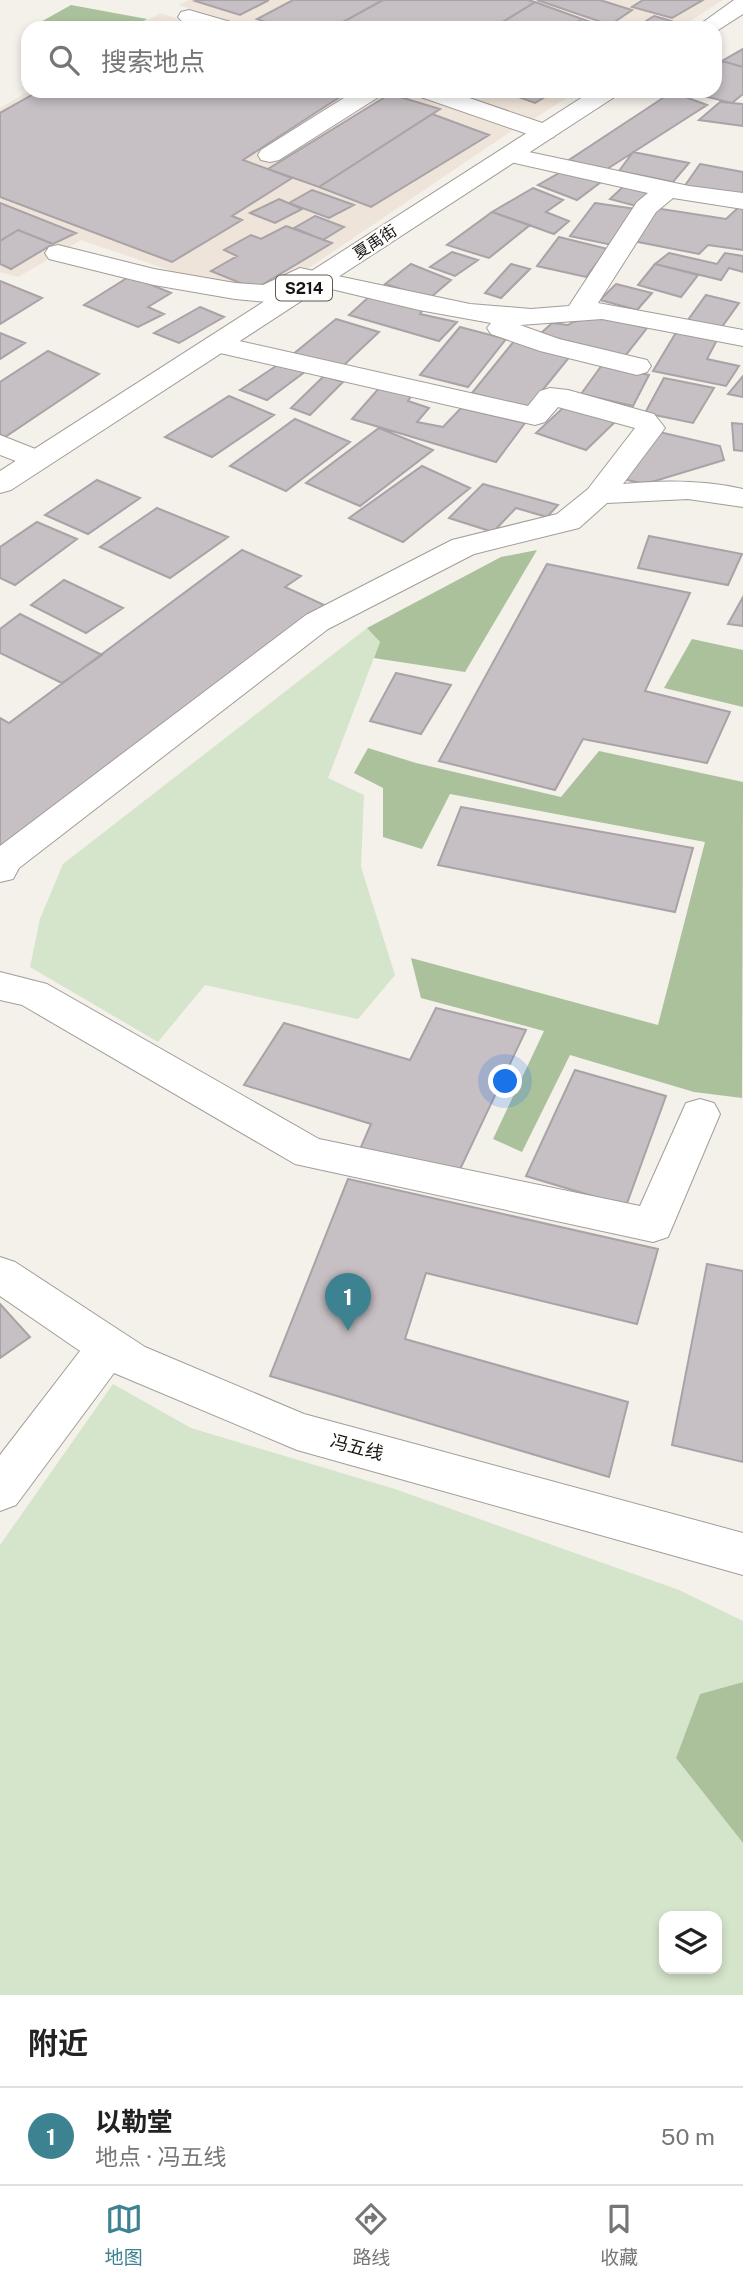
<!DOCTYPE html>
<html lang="zh">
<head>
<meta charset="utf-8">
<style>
	body { margin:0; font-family:"Public Sans","Noto Sans SC",sans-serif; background:#f6f6f6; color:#222 }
	.controls { position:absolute; right:21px; bottom:21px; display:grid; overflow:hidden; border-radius:14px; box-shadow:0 4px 10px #0003 }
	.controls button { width:63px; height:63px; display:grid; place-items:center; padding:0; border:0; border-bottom:2px solid #e0e0e0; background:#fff; color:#222; font:35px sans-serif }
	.you { position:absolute; left:506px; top:1082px; width:24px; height:24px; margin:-18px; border:5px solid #fff; border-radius:50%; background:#1a73e8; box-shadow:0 0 0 10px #1a73e833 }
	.badge { display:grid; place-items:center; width:46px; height:46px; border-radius:50%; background:#3d8290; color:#fff; font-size:23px; font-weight:700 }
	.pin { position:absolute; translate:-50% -58px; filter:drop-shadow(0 2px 4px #0008) }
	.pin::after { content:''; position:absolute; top:37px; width:24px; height:21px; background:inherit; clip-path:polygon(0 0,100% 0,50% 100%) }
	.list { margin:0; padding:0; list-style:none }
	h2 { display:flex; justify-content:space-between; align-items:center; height:91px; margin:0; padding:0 28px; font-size:30px }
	h2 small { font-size:23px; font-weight:400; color:#767676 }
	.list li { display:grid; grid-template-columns:46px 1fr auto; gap:21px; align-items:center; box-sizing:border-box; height:98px; padding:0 28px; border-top:2px solid #e0e0e0 }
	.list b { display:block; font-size:26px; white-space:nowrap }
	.list p { margin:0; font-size:23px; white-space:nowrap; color:#767676 }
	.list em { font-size:23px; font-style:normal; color:#767676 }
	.icon { flex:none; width:38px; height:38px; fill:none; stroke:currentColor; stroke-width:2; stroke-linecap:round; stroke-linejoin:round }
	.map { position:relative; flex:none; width:743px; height:1995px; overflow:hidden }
	.search { position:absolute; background:#fff; box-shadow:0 4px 10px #0003; left:21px; right:21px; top:21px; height:77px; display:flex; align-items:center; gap:18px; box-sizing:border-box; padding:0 24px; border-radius:21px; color:#767676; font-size:26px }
	.sheet { height:189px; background:#fff }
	nav { display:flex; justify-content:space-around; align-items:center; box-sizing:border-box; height:98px; border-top:2px solid #e0e0e0; background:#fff; font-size:19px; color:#767676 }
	nav a { display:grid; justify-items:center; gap:4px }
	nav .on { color:#3d8290 }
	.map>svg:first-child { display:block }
	.built { fill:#efe4d9 }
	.green { fill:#d5e5cb; fill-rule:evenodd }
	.forest { fill:#aac19c }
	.building { fill:#c6bfc3; stroke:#a9a2a6; stroke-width:2 }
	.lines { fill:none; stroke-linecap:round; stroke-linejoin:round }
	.minor-casing { stroke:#a29d98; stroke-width:2 }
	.major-casing { stroke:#a29d98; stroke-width:2 }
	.minor { fill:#fff; fill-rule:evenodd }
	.major { fill:#fff; fill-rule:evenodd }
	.labels { text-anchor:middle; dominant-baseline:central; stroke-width:5; stroke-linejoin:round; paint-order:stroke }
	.far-street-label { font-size:16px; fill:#161413; stroke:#fffefc }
	.shield { fill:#fffefc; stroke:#5c5a59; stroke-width:2 }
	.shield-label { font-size:16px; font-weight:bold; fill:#161413 }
	.street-label { font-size:18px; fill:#161413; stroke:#fffefc }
</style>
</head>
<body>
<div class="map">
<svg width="743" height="1995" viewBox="0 0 743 1995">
	<rect width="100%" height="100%" fill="#f4f0ea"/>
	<path class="built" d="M189,0h534l-44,28h-427l-74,-23z
		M160,13l47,15h-74z
		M29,91h376l108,39 -253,171 -179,-61 -63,37 -18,-5v-164z
		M451,91h127l-45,28z"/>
	<path class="green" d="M367,628l13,14 -52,136 36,17 -3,72 34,108 -37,44 -153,-34 -47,57 -128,-75 10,-48 23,-55z
		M113,1384l78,44 204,61 284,101 64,31v61l-43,12 -24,64 67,85v152h-743v-450zM664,1916h53v53h-53z"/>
	<path class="forest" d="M71,5l76,14 -14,9h-103z
		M537,550l-72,122 -91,-14 6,-16 -13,-14 134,-71z
		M692,639l51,11v57l-79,-19z
		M368,748l48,15 145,34 38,-46 144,31 -1,316 -48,-6 -124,-37 -48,97 -29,-13 51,-108 -123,-33 -10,-40 247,67 47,-183 -255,-48 -28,55 -39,-12v-49l-29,-15z
		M743,1682v161l-67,-85 24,-64z"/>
	<path class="building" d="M198,0h71l-29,15 -45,-14z
		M293,0h90l-51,28h-50l-25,-9z
		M383,0h145l7,2 -42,26h-161z
		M537,0h63l32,10 -22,15z
		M643,0h60l-31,18 -40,-11z
		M535,2l47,17 -14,9h-75z
		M654,16l17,5 -9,7h-27z
		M582,19l26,9h-40z
		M743,49v18l-21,-6z
		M722,61l21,6v27l-11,9 -49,-12h32v-26z
		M39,91h310l-106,69 49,18 -60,38 10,4 -70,42 -172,-65v-84z
		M516,91h39l-20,12 -25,-9z
		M672,92l35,13 -103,66 -35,-11z
		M390,94l50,15 -121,78 -51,-18z
		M720,102l23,2v22l-44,-6z
		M432,114l57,21 -118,72 -52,-20z
		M633,152l56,11 -16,19 -54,-11z
		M700,164l43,8v25l-59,-10z
		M566,169l35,13 -24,18 -39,-15z
		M626,184l28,7 -18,15 -26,-7z
		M533,188l30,12 -17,12 23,9 -15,13 -62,-22z
		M312,190l42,15 -25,13 -40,-15z
		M279,199l23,10 -27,14 -25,-10z
		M0,203l76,30 -23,11 -35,-14 -18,11z
		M595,203l41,6 -24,36 -42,-9z
		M739,207h4v43l-35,-5 -9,9 -66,-13 22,-33 71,11z
		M492,212l38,13 -41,33 -42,-13z
		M315,216l29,11 -21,13 -29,-12z
		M286,226l46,17 -77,46 -44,-18 26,-15 -13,-6 27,-15 10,4z
		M18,230l35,14 -42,25 -11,-5v-23z
		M559,237l49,12 -22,28 -49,-11z
		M452,252l26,8 -23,16 -25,-9z
		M669,253l48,11 8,-11 18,3v16l-14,-4 -8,12 -66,-16z
		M411,264l40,16 -21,18 -45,-14z
		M511,264l19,5 -29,29 -16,-5z
		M655,264l43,11 -17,22 -43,-12z
		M130,276l41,17 -23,14 16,7 -26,13 -54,-22z
		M0,281l42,17 -42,26z
		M616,284l36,9 -15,17 -37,-10z
		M372,294l52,14 -4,6 37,8 -18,19 -90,-26z
		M706,295l33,8 -18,25 -33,-8z
		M200,307l24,10 -45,26 -25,-10z
		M599,316l48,12 -22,28 -85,-22 12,-11 16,2 5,-3z
		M336,319l43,13 -37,35 -50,-12z
		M460,327l46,12 -38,48 -48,-12z
		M677,331l40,9 -10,19 32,7 -13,20 -73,-15z
		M0,333l25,10 -25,16z
		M515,340l56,15 -43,53 -56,-15z
		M48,351l51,23 -94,63 -5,-3v-52z
		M282,362l24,9 -39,29 -27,-10z
		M602,365l47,10 -16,31 -52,-12z
		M324,376l19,6 -33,33 -19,-7z
		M743,376v21l-15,-3z
		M664,378l50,10 -21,35 -48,-10z
		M379,388l33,7 -4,6 21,7 -12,14 26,5 18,-19 64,15 -29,39 -144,-43z
		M229,396l45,19 -62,42 -47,-20z
		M566,405l51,15 -31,30 -50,-17z
		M295,419l55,23 -64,49 -56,-25z
		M732,423l11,1v27l-9,-1z
		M379,428l54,22 -73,56 -54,-23z
		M659,432l61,14 4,14 -79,24 -22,-5z
		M422,466l48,22 -67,54 -54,-24z
		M97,480l43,18 -52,36 -43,-19z
		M483,484l75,21 -11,12 -31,-9 -23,24 -44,-14z
		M157,508l71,29 -58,41 -70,-31z
		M37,522l40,17 -62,46 -15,-7v-31z
		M649,536l93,18 -14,31 -90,-17z
		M242,550l59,26 -16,11 39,18 -324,248v-135l9,5z
		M547,564l143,29 -45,98 85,21 -23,51 -124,-24 -28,51 -116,-29z
		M64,580l59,28 -37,25 -55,-28z
		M743,597v29l-15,-2z
		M20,614l82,41 -40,28 -62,-30v-24z
		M396,673l55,12 -30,49 -51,-13z
		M461,807l232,41 -18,64 -237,-47z
		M436,1008l90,22 -72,152 -97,-26 14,-32 -127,-39 40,-62 126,37z
		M575,1070l91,26 -40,110 -100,-30z
		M348,1179l310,70 -21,75 -211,-51 -21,66 223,63 -19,75 -339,-101z
		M707,1264l36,7v191l-71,-17z
		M0,1304l30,33 -30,21z"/>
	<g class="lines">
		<g class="minor-casing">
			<path id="minor" d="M189,10l45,13 3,5c-17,0 -48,5 -59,-11l3,-5z
				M355,91h29l-4,5 -101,64 -9,2 -9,-2 -3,-5 3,-5z
				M414,91h35l105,36 3,5 -3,5 -9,2 -9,-2 -118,-41z
				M510,148l179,38 54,7v16l-70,-11 -17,14 -58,91 145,27v16l-141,-27 -82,6 39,14 88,21 4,6 -4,6 -10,3 -97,-24 -49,-17 -4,-6 4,-5 -72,-13 -100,-24 -15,-1 -37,17 -32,-3 -81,-14 -105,-26 -4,-6 4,-6 9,-2 96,24 81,14 28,2 37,-17 170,36 61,5 38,-3 68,-104 11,-9 -147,-33 -3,-5 3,-5z
				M217,336l311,70 12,-15 10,-3 18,2 86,24 11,14 -42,56c41,-4 80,-4 120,5v18l-55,-8 -81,4 -28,25 -105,26 -146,75 -309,239 -6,11 -13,3v-36l306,-231 146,-75 105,-26 31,-25 47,-61 -77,-21 -13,15 -10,3 -328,-75 -4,-6 4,-6z
				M0,435l48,19 4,6 -4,6 -11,3 -37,-14z
				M0,972l47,12 272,155 321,67 46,-103 14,-4 14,4 6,11 -52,123 -15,5 -358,-78 -273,-159 -22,-5z
				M0,1257l15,5 130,85 159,67 439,119v42l-446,-125 -183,-77 -98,132 -16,6v-56l80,-104 -80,-55z"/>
		</g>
		<g class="major-casing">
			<path id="major" d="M734,0h9v14l-28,18v-4h-20z
				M592,91h28l-4,5 -605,394 -11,3v-22z"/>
		</g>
		<use href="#minor" class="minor"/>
		<use href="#major" class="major"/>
	</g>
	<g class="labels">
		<g class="far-street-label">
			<text transform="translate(375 242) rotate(-33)">夏禹街</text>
		</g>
		<rect class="shield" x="276" y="275.5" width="56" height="25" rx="5"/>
		<g class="shield-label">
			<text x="304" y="288">S214</text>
		</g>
		<g class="street-label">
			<text transform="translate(357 1447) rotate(15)">冯五线</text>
		</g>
	</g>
</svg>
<div class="controls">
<button><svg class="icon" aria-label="layers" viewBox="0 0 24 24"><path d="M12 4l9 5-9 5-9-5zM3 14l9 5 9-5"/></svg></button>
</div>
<div class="you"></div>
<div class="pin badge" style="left:348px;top:1331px">1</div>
<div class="search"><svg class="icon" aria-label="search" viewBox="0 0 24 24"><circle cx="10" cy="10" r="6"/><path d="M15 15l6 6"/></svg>搜索地点</div>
</div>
<section class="sheet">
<h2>附近<small></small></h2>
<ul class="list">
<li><span class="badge">1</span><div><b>以勒堂</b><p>地点 · 冯五线</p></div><em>50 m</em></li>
</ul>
</section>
<nav>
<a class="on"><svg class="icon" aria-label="map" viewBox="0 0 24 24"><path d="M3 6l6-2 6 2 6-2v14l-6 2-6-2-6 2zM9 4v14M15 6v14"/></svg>地图</a>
<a><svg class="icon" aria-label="directions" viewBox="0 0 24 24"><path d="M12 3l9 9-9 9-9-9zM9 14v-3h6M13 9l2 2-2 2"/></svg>路线</a>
<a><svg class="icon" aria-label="saved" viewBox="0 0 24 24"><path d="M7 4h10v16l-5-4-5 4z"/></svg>收藏</a>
</nav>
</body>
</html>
